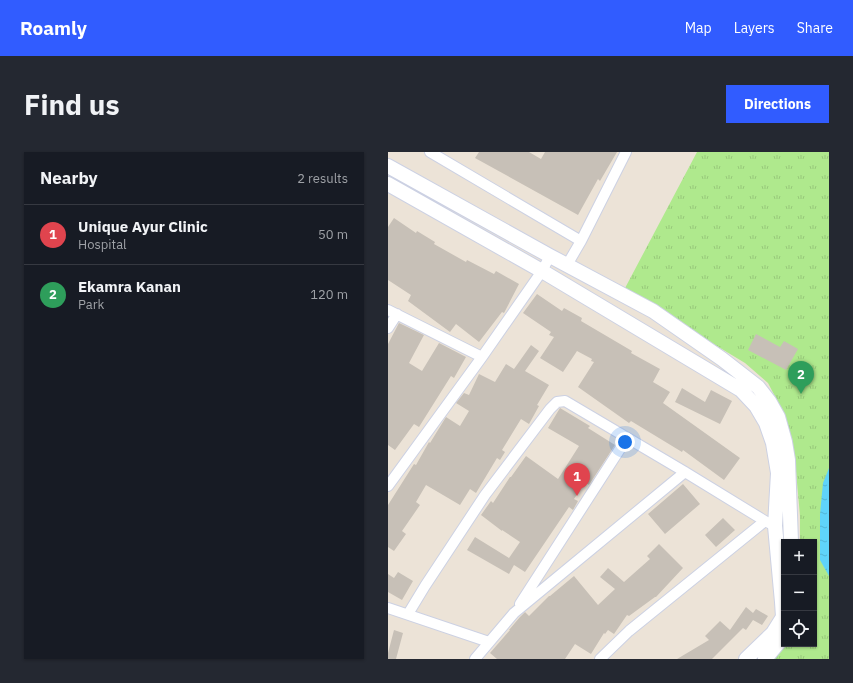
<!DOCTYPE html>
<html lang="en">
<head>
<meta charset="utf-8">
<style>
	body { margin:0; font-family:"IBM Plex Sans",sans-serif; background:#242831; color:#f1f3f6 }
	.controls { position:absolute; right:12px; bottom:12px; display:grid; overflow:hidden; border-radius:0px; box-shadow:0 1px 3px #0004 }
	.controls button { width:36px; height:36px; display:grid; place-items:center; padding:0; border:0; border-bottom:1px solid #363941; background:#171b24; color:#f1f3f6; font:20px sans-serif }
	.you { position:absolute; left:237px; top:290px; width:14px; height:14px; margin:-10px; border:3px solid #fff; border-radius:50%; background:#1a73e8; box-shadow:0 0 0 6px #1a73e833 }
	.badge { display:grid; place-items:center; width:26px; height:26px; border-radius:50%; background:#315cff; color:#fff; font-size:13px; font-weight:700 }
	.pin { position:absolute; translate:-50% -33px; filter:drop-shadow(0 1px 2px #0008) }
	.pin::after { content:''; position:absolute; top:21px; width:14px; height:12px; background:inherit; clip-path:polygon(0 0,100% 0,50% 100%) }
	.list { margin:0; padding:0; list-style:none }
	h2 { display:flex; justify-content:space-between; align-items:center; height:52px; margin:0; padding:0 16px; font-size:17px }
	h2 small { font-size:13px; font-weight:400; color:#9ea1a6 }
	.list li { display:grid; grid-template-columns:26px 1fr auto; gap:12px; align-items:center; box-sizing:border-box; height:60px; padding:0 16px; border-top:1px solid #363941 }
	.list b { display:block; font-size:15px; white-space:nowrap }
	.list p { margin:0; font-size:13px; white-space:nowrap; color:#9ea1a6 }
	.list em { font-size:13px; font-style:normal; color:#9ea1a6 }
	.icon { flex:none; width:22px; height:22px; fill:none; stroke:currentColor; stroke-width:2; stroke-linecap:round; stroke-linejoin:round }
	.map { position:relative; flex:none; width:441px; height:507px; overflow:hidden; border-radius:0px }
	header { display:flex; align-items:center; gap:24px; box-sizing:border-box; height:56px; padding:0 20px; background:#315cff; color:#fff }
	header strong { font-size:19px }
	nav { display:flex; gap:22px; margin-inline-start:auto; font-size:14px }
	.intro { display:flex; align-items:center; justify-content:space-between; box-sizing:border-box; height:96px; padding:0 24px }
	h1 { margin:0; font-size:28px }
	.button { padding:10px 18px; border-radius:0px; background:#315cff; color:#fff; font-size:14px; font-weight:700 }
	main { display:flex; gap:24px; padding:0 24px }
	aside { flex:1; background:#171b24; border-radius:0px; box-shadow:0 1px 3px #0004 }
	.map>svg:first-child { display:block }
	.park { fill:url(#park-tufts) }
	.water { fill:url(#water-ripples) }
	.building { fill:#c7c0b7 }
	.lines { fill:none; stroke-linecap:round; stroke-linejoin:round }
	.street-casing { stroke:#ccd1e3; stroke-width:12 }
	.secondary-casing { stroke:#ccd1e3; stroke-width:16 }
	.street { stroke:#fff; stroke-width:10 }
	.secondary { stroke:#fff; stroke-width:14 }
</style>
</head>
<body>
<header>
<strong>Roamly</strong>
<nav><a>Map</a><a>Layers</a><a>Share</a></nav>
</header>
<div class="intro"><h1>Find us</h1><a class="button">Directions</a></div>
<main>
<aside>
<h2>Nearby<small>2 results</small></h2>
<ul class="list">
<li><span class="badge" style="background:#e0444e">1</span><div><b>Unique Ayur Clinic</b><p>Hospital</p></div><em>50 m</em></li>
<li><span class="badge" style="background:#2e9e5b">2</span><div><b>Ekamra Kanan</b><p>Park</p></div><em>120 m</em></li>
</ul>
</aside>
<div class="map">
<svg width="441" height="507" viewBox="0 0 441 507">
	<defs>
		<pattern id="park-tufts" width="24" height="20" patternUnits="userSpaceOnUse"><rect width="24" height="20" fill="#afe98d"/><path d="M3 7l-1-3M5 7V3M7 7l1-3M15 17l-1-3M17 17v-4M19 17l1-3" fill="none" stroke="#97c87a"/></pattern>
		<pattern id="water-ripples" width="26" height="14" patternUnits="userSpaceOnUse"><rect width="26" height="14" fill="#5fd4fa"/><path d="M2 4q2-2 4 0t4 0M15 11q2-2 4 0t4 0" fill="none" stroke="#53b6d6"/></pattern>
	</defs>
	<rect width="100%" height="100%" fill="#ece3d7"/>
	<path class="park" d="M309,0h132v507h-67l22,-15h30v-102h-14v-26l-5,-56 -15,-54 -12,-23 -23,-20 -121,-73z"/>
	<path class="water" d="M441,316v108l-9,-16v-46l3,-31z"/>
	<path class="building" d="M91,0h50l12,7 4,-7h72l-17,29 -2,-2 -20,36 -103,-57z
		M6,66l22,15 1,-2 18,11 -1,2 32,18 1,-2 27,14 2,-3 23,13 -15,29 -2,-1 -23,30 -23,-18 -6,8 -42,-31 3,-6 -23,-15v-53z
		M149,142l25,17 2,-3 18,10 -1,3 51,30 -1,2 29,16 -7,13 17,10 -7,11 77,55 -16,22 -41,-30 -1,2 -51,-31 -2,2 -51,-36 16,-25 -3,-1 1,-2 -15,-8 -14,21 -23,-14 14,-21 -5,-2 2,-3 -28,-19z
		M11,171l25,12 -15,28 13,8 17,-28 27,14 -12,21 -3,-2 -32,51 -5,-3 -19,26 -7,-5v-101z
		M368,182l24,13 4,-6 14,8 -12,21 -38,-20z
		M143,193l8,6 -14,20 24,14 -12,20 2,1 -10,18 -8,-5 -19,31 3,2 -5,8 -3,-2 -21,35 -6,-4 -10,16 -34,-20 -10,17 4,3 -18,26 4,3 -12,17 -6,-4v-42l26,-41 2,1 13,-23 1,1 16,-26 14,9 9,-15 -13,-8 8,-10 5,2 10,-21 16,8 11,-18 8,5z
		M294,236l23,14 6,-12 21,11 -12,23 -45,-22z
		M172,256l30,18 -2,2 27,17 -26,40 -4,-3 -11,17 4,2 -5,9 -4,-3 -44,65 -11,-7 -5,9 -42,-24 8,-13 34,21 11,-16 -18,-12v1l-21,-16 10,-14 2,2 17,-26h1l15,-21 32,23 21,-33 -31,-18z
		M295,332l17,20 -35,30 -17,-20z
		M335,366l12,12 -19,17 -11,-12z
		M271,392l24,24 -27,29h-1l-26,19 -2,-1 -13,19 -6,-4 -3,4 -1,-1 -13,21 -16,-10 -10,15h-68l-7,-6 20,-23h-1l11,-13 5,-5 4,4 20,-20h1l24,-20 24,29 17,-16 -15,-12 8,-9 16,14 26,-23 -3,-3z
		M10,420l15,9 -11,19 -14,-8v-18l6,4z
		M358,455l7,6 3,-4 12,7 -6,9 -9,-5 -7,10 -3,-2 -31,31h-35l32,-19 -4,-4 15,-15 10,9z
		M6,478l9,3 -7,26h-8v-6z"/>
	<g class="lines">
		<g class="street-casing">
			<path id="street" d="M42,0l151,89 45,-89
				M179,113l14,-24
				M0,158l94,47
				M0,176l9,-14
				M0,334l94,-129 60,-86 8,-15
				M132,452l107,-166
				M0,456l101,34
				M20,462l17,-28 60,-91 65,-86 7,-7 8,-1 120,71 80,49 10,5
				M87,507l39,-46 171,-141
				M212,507l29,-28 136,-110"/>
		</g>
		<g class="secondary-casing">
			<path id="secondary" d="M0,14l162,90 103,55 69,48 36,28 11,14 9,16 7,25 3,18 3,82
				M0,32l154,87 199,119 15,16 10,17 7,20 5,30 -3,53 7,76 1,15 -10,16 -27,26
				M377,507l19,-23"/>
		</g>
		<use href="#street" class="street"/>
		<use href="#secondary" class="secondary"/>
	</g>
</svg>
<div class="controls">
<button>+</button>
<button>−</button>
<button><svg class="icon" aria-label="locate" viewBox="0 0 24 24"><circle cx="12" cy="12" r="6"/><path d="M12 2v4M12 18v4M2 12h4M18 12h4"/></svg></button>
</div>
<div class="you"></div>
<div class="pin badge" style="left:189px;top:344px;background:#e0444e">1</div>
<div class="pin badge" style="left:413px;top:242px;background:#2e9e5b">2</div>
</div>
</main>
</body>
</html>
